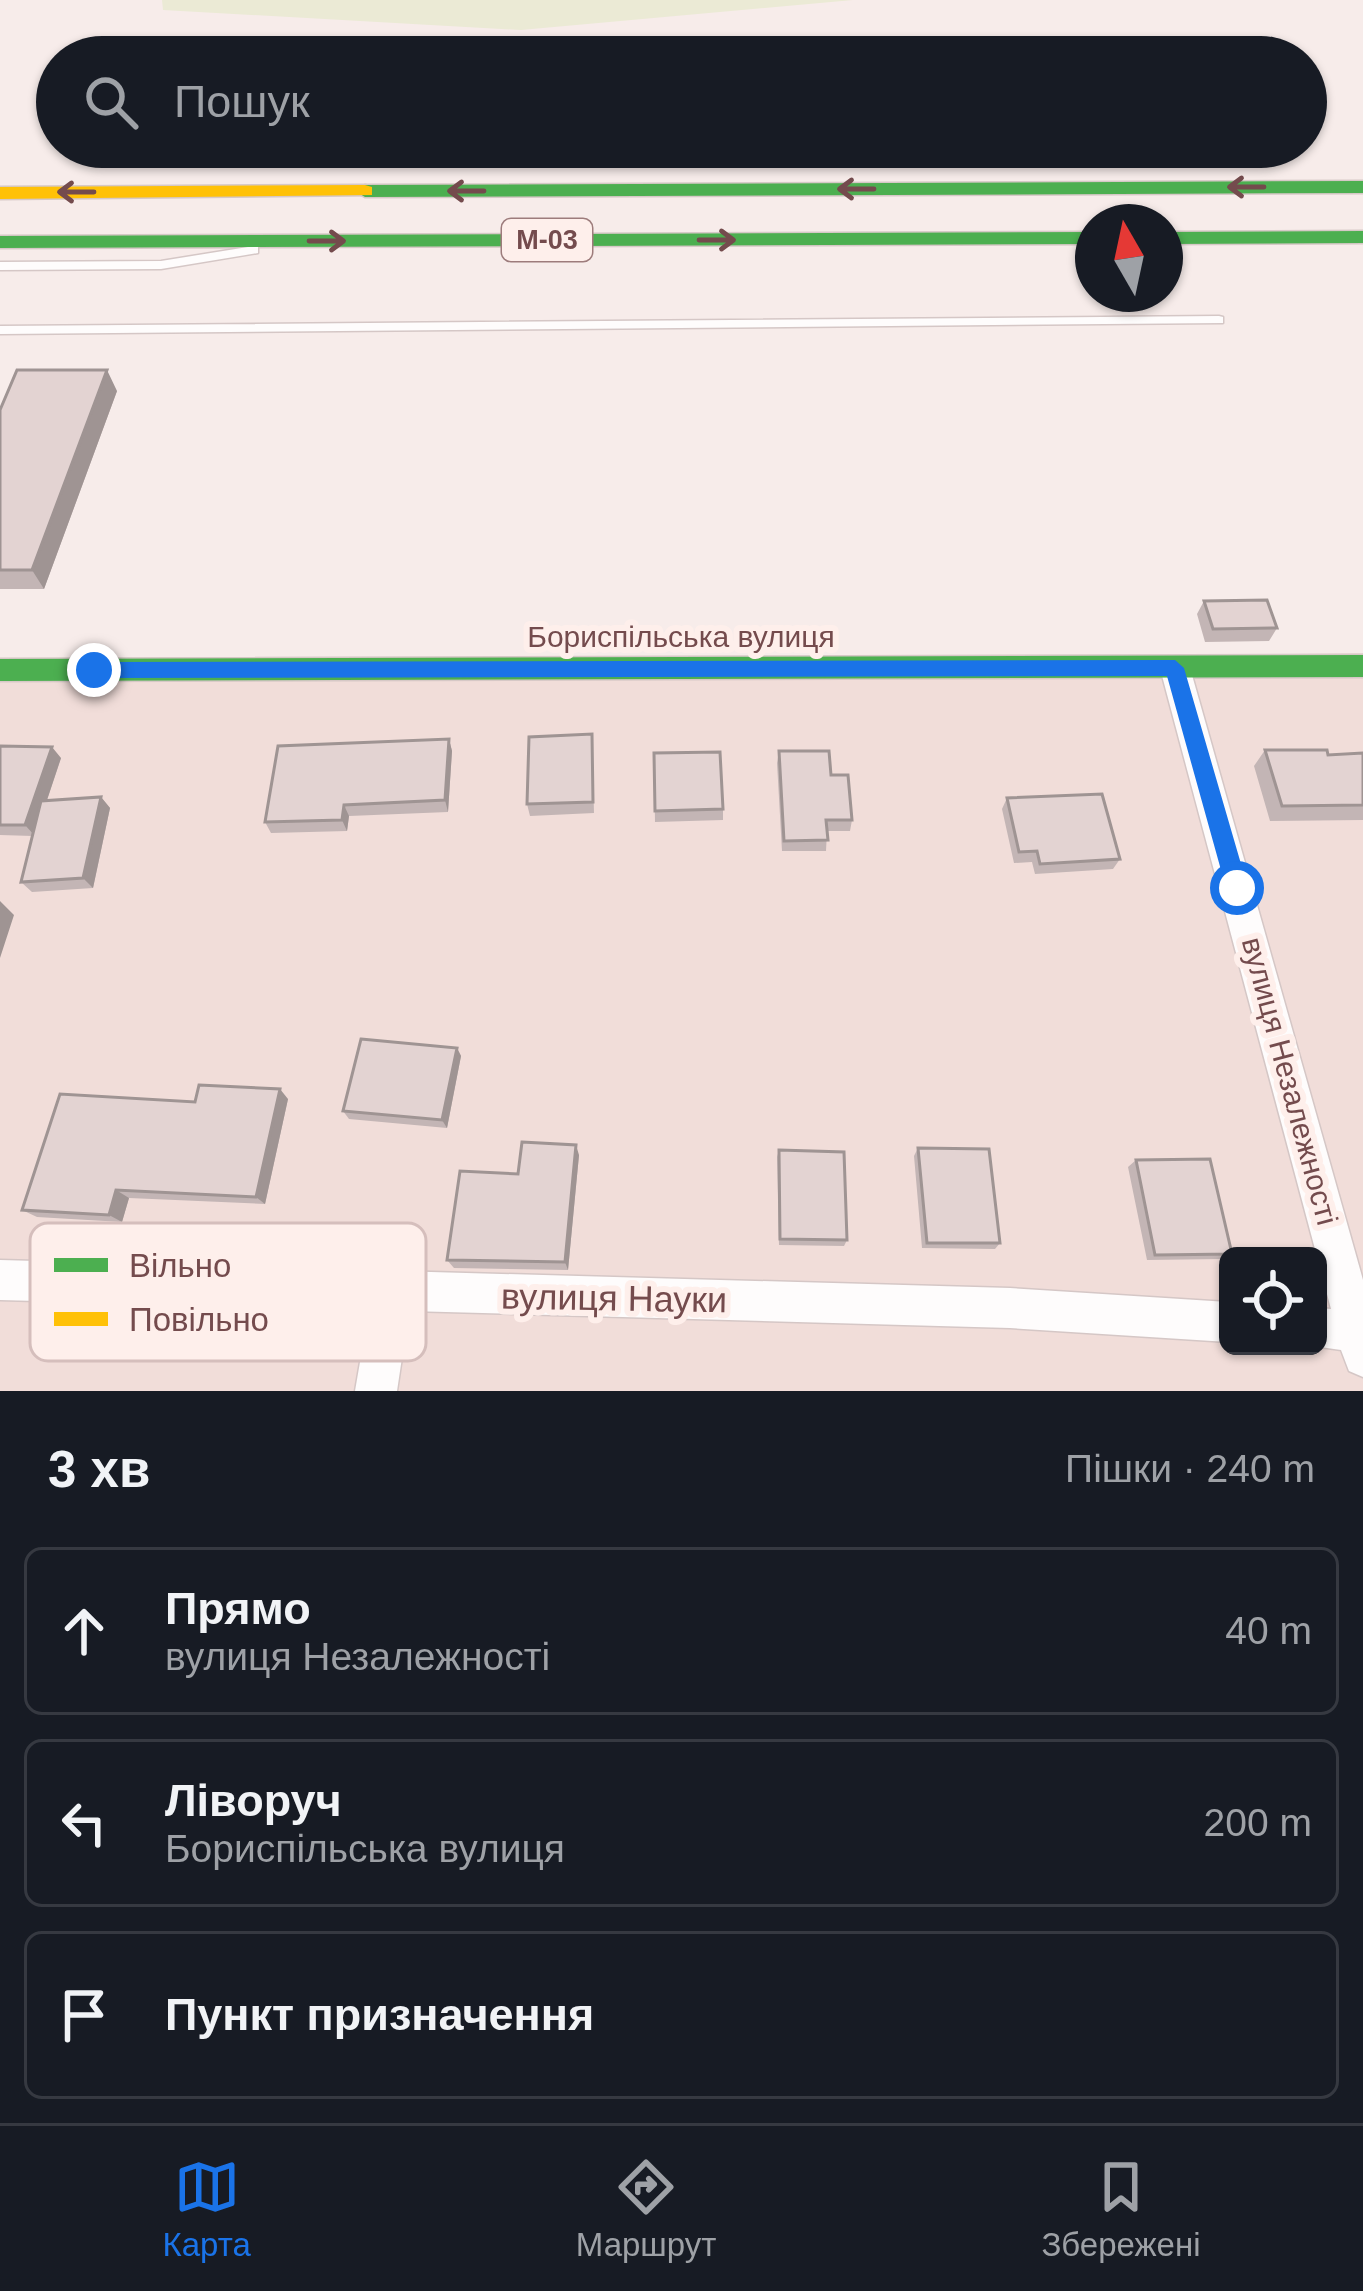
<!DOCTYPE html>
<html lang="uk">
<head>
<meta charset="utf-8">
<style>
	body { margin:0; font-family:Arial,sans-serif; background:#20242c; color:#f1f3f6 }
	.controls { position:absolute; right:36px; bottom:36px; display:grid; overflow:hidden; border-radius:18px; box-shadow:0 3px 9px #0004 }
	.controls button { width:108px; height:108px; display:grid; place-items:center; padding:0; border:0; border-bottom:3px solid #363941; background:#171b24; color:#f1f3f6; font:60px sans-serif }
	.compass { position:absolute; left:1075px; top:204px; width:108px; height:108px; border-radius:50%; background:#171b24; box-shadow:0 3px 9px #0004; rotate:351deg }
	.stop { position:absolute; width:36px; height:36px; margin:-27px; border:9px solid #1a73e8; border-radius:50%; background:#fff }
	.stop.end { background:#1a73e8; border-color:#fff; box-shadow:0 3px 12px #0008 }
	.list { margin:0; padding:0; list-style:none }
	h2 { display:flex; justify-content:space-between; align-items:center; height:156px; margin:0; padding:0 48px; font-size:51px }
	h2 small { font-size:39px; font-weight:400; color:#9ea1a6 }
	.list li { display:grid; grid-template-columns:78px 1fr auto; gap:36px; align-items:center; box-sizing:border-box; height:168px; margin:0 24px 24px; padding:0 24px; border:3px solid #363941; border-radius:18px }
	.list b { display:block; font-size:45px; white-space:nowrap }
	.list p { margin:0; font-size:39px; white-space:nowrap; color:#9ea1a6 }
	.list em { font-size:39px; font-style:normal; color:#9ea1a6 }
	.icon { flex:none; width:66px; height:66px; fill:none; stroke:currentColor; stroke-width:2; stroke-linecap:round; stroke-linejoin:round }
	.map { position:relative; flex:none; width:1363px; height:1391px; overflow:hidden }
	.search { position:absolute; background:#171b24; box-shadow:0 3px 9px #0004; left:36px; right:36px; top:36px; height:132px; display:flex; align-items:center; gap:30px; box-sizing:border-box; padding:0 42px; border-radius:66px; color:#9ea1a6; font-size:45px }
	.sheet { height:732px; background:#171b24 }
	nav { display:flex; justify-content:space-around; align-items:center; box-sizing:border-box; height:168px; border-top:3px solid #363941; background:#171b24; font-size:33px; color:#9ea1a6 }
	nav a { display:grid; justify-items:center; gap:6px }
	nav .on { color:#1a73e8 }
	.map>svg:first-child { display:block }
	.residential { fill:#f1ddd9; fill-rule:evenodd }
	.green { fill:#ebead5 }
	.lines { fill:none; stroke-linecap:round; stroke-linejoin:round }
	.lane-casing { stroke:#d5c7c6; stroke-width:3 }
	.street-casing { stroke:#d5c7c6; stroke-width:3 }
	.fast-casing { stroke:#d6c8c6; stroke-width:3 }
	.slow-casing { stroke:#d6c8c6; stroke-width:3 }
	.lane { fill:#fefcfc; fill-rule:evenodd }
	.street { fill:#fefcfc; fill-rule:evenodd }
	.fast { fill:#4caf50; fill-rule:evenodd }
	.slow { fill:#ffc107; fill-rule:evenodd }
	.wall { fill:#c3b5b5 }
	.shaded-wall { fill:#9f9493 }
	.building { fill:#e3d3d2; stroke:#9f9493; stroke-width:3 }
	.oneway { stroke:#744b4d }
	.route { fill:#1a73e8 }
	.labels { text-anchor:middle; dominant-baseline:central; stroke-width:12; stroke-linejoin:round; paint-order:stroke }
	.shield { fill:#feefeb; stroke:#9d7c7c; stroke-width:3 }
	.shield-label { font-size:27px; font-weight:bold; fill:#744b4d }
	.street-label { font-size:30px; fill:#744b4d; stroke:#feefeb }
	.near-street-label { font-size:36px; fill:#744b4d; stroke:#feefeb }
	.key { fill:#feefeb; stroke:#d5bebc; stroke-width:3 }
	.key-label { font-size:33px; fill:#744b4d }
</style>
</head>
<body>
<div class="map">
<svg width="1363" height="1391" viewBox="0 0 1363 1391">
	<rect width="100%" height="100%" fill="#f7ecea"/>
	<path class="residential" d="M1363,653v738h-1363v-719zM1228,1256h90v90h-90z"/>
	<path class="green" d="M162,0h691l-332,30 -358,-20z"/>
	<g class="lines">
		<g class="lane-casing">
			<path id="lane" d="M254,246l4,1v6l-97,16 -161,1v-8l161,-1z
				M1219,316l4,1v6l-1223,11v-8z"/>
		</g>
		<g class="street-casing">
			<path id="street" d="M1175,656l10,3 5,9 173,612v97l-14,-6 -8,-21 -28,-4h5v-38l13,1 -171,-641 5,-9z
				M0,1260l1010,28 218,14v40l-218,-14 -601,-17 -12,80h-42l14,-81 -369,-10z"/>
		</g>
		<g class="fast-casing">
			<path id="fast" d="M1363,181v12l-998,4 -10,-6 10,-6z
				M1363,231v12l-198,1v-12z
				M1093,232v12l-1093,4v-12z
				M1363,655v22l-1363,4v-22z"/>
		</g>
		<g class="slow-casing">
			<path id="slow" d="M365,185l7,2v8l-372,4v-12z"/>
		</g>
		<use href="#lane" class="lane"/>
		<use href="#street" class="street"/>
		<use href="#fast" class="fast"/>
		<use href="#slow" class="slow"/>
	</g>
	<path class="wall" d="M117,391l-73,198h-44v-179z
		M1204,601l73,27 -8,13 -64,1 -8,-28z
		M592,734l2,79 -64,3 -3,-12z
		M449,739l3,12 -4,61 -99,4 -2,15 -76,2 -6,-11z
		M0,746l61,12 -14,42 54,-3 9,11 -17,80 -61,4 -11,-10 12,-46 -33,-1z
		M1265,750l63,5 35,-2v67l-93,1 -16,-55z
		M779,751l52,24 21,45 -2,11h-23l-1,20h-44l-5,-88z
		M654,753l69,56v11l-68,2z
		M1007,798l113,61 -7,10 -78,5 -3,-12 -18,1 -12,-54z
		M457,1048l4,8 -14,72 -98,-9 -6,-8z
		M288,1099l-23,105 -136,-6 -7,24 -85,-5 -15,-7 173,-108z
		M918,1148l82,95 -5,6 -73,-1 -8,-92z
		M779,1150l68,90 -3,6 -65,-1 -2,-88z
		M579,1155l-11,115 -114,-2 -7,-8 71,-86z
		M1136,1160l96,94 -10,5 -75,1 -19,-93z"/>
	<path class="shaded-wall" d="M107,370l10,21 -73,198 -12,-19z
		M449,739l3,12 -4,61 -3,-12z
		M52,747l9,11 -26,78 -10,-11z
		M101,797l9,11 -17,80 -10,-10z
		M344,805l5,11 -2,15 -5,-11z
		M0,901l14,14 -14,43z
		M457,1048l4,8 -14,72 -5,-8z
		M280,1089l8,10 -23,105 -9,-7z
		M576,1145l3,10 -11,115 -3,-8z
		M116,1190l13,8 -7,24 -13,-7z"/>
	<path class="building" d="M17,370h90l-75,200h-32v-160z
		M1267,600l10,28 -64,1 -9,-28z
		M592,734l1,68 -66,2 2,-67z
		M449,739l-4,61 -101,5 -2,15 -77,2 13,-76z
		M0,746l52,1 -27,78h-25z
		M1265,750h62l1,5 35,-2v52l-81,1z
		M779,751h50l2,24h17l4,45h-26l2,20 -44,1z
		M720,752l3,57 -68,2 -1,-58z
		M1102,794l18,65 -80,5 -3,-13 -18,1 -12,-54z
		M101,797l-18,81 -62,4 20,-81z
		M361,1039l96,9 -15,72 -99,-9z
		M199,1085l81,4 -24,108 -140,-7 -7,25 -87,-5 38,-116 135,8z
		M522,1142l54,3 -11,117 -118,-2 13,-89 58,3z
		M918,1148l71,1 11,94h-73z
		M779,1150l65,2 3,88 -67,-1z
		M1210,1159l22,95 -77,1 -19,-95z"/>
	<defs><path id="oneway-shaft" d="M-6 0H5M1.5-3L5.5 0L1.5 3" fill="none" stroke-width="1.6" stroke-linecap="round" stroke-linejoin="round" transform="scale(3)"/></defs>
	<g class="oneway">
		<use href="#oneway-shaft" transform="translate(1246 187) rotate(180)"/>
		<use href="#oneway-shaft" transform="translate(856 189) rotate(180)"/>
		<use href="#oneway-shaft" transform="translate(466 191) rotate(180)"/>
		<use href="#oneway-shaft" transform="translate(76 192) rotate(180)"/>
		<use href="#oneway-shaft" transform="translate(717 240)"/>
		<use href="#oneway-shaft" transform="translate(327 241)"/>
	</g>
	<path class="route" d="M1175,660l9,8 64,220 -11,10 -11,-10 -59,-212 -1073,2 -10,-8 10,-8z"/>
	<g class="labels">
		<rect class="shield" x="502" y="219" width="90" height="42" rx="9"/>
		<g class="shield-label">
			<text x="547" y="240">М-03</text>
		</g>
		<g class="street-label">
			<text x="681" y="636">Бориспільська вулиця</text>
			<text transform="translate(1290 1081) rotate(75)">вулиця Незалежності</text>
		</g>
		<g class="near-street-label">
			<text transform="translate(614 1298) rotate(1)">вулиця Науки</text>
		</g>
	</g>
	<rect x="30" y="1223" width="396" height="138" rx="18" class="key"/>
	<rect x="54" y="1258" width="54" height="14" fill="#4caf50"/>
	<rect x="54" y="1312" width="54" height="14" fill="#ffc107"/>
	<g class="key-label">
		<text x="129" y="1277">Вільно</text>
		<text x="129" y="1331">Повільно</text>
	</g>
</svg>
<div class="controls">
<button><svg class="icon" aria-label="locate" viewBox="0 0 24 24"><circle cx="12" cy="12" r="6"/><path d="M12 2v4M12 18v4M2 12h4M18 12h4"/></svg></button>
</div>
<svg class="compass" viewBox="-18 -18 36 36"><path d="M0-13l5 13h-10z" fill="#e53935"/><path d="M0 13l5-13h-10z" fill="#9ea1a6"/></svg>
<div class="stop" style="left:1237px;top:888px"></div>
<div class="stop end" style="left:94px;top:670px"></div>
<div class="search"><svg class="icon" aria-label="search" viewBox="0 0 24 24"><circle cx="10" cy="10" r="6"/><path d="M15 15l6 6"/></svg>Пошук</div>
</div>
<section class="sheet">
<h2>3 хв<small>Пішки · 240 m</small></h2>
<ul class="list">
<li><svg class="icon" aria-label="ahead" viewBox="0 0 24 24"><path d="M12 20V5M6 11l6-6 6 6"/></svg><div><b>Прямо</b><p>вулиця Незалежності</p></div><em>40 m</em></li>
<li><svg class="icon" aria-label="left" viewBox="0 0 24 24"><path d="M17 20v-9H6M10 6l-5 5 5 5"/></svg><div><b>Ліворуч</b><p>Бориспільська вулиця</p></div><em>200 m</em></li>
<li><svg class="icon" aria-label="arrive" viewBox="0 0 24 24"><path d="M6 21V4h12l-3 4 3 4H6"/></svg><div><b>Пункт призначення</b></div></li>
</ul>
</section>
<nav>
<a class="on"><svg class="icon" aria-label="map" viewBox="0 0 24 24"><path d="M3 6l6-2 6 2 6-2v14l-6 2-6-2-6 2zM9 4v14M15 6v14"/></svg>Карта</a>
<a><svg class="icon" aria-label="directions" viewBox="0 0 24 24"><path d="M12 3l9 9-9 9-9-9zM9 14v-3h6M13 9l2 2-2 2"/></svg>Маршрут</a>
<a><svg class="icon" aria-label="saved" viewBox="0 0 24 24"><path d="M7 4h10v16l-5-4-5 4z"/></svg>Збережені</a>
</nav>
</body>
</html>
